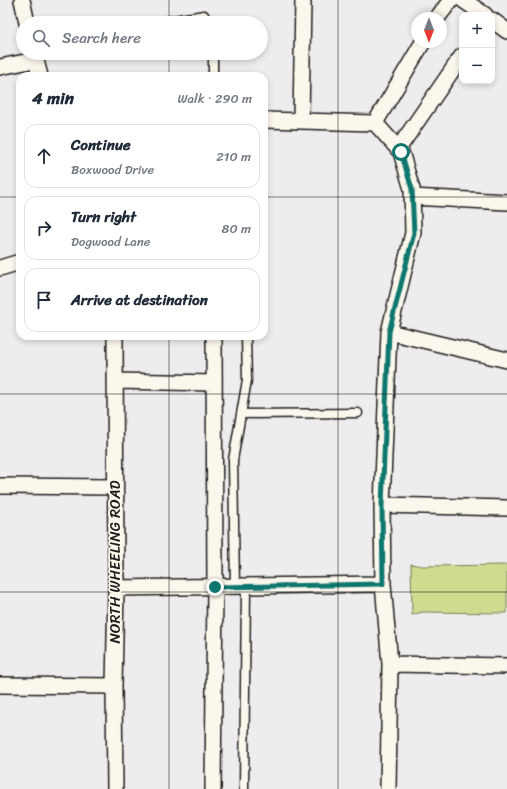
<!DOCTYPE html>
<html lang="en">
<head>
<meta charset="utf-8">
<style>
	body { margin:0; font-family:Sriracha,sans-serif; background:#f6f6f7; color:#1f2937 }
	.controls { position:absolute; right:12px; top:12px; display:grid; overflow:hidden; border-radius:8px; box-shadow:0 2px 6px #0003 }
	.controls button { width:36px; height:36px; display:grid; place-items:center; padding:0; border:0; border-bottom:1px solid #e0e1e3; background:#fff; color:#1f2937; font:20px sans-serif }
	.compass { position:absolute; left:411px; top:12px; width:36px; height:36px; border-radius:50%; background:#fff; box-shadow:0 2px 6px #0003; rotate:180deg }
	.stop { position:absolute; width:12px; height:12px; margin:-9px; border:3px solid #0f766e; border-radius:50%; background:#fff }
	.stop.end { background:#0f766e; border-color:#fff; box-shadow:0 1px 4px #0008 }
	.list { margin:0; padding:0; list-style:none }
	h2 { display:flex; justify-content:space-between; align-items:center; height:52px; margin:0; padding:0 16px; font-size:17px }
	h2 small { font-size:13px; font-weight:400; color:#747a83 }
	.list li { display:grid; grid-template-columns:26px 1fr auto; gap:12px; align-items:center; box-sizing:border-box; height:64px; margin:0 8px 8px; padding:0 8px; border:1px solid #e0e1e3; border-radius:12px }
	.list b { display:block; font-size:15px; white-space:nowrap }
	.list p { margin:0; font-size:13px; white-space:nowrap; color:#747a83 }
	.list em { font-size:13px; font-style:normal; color:#747a83 }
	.icon { flex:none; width:22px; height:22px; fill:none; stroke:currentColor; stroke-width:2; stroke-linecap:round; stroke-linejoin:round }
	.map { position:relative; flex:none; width:507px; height:789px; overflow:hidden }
	.search { position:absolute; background:#fff; box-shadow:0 2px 6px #0003; left:16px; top:16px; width:252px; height:44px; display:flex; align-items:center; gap:10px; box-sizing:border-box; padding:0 14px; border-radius:22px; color:#747a83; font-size:15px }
	.panel { position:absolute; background:#fff; box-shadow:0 2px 6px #0003; left:16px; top:72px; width:252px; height:268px; border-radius:12px }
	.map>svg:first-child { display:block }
	.green { fill:#cfdc8f; stroke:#767c56 }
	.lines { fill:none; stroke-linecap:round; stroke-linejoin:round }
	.service-casing { stroke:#1c1c1c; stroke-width:11 }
	.minor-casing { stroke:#1c1c1c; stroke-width:18 }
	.service { stroke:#fbf7ec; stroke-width:8 }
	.minor { stroke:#fbf7ec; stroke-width:15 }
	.route { stroke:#0f766e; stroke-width:5 }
	.grid { fill:none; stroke:#1c1c1c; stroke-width:1; stroke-opacity:0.55 }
	.labels { text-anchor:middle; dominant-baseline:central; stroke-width:3.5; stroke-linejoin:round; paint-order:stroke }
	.street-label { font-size:15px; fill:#1c1c1c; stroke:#fbf7ec }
</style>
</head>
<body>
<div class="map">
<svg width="507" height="789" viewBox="0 0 507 789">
	<rect width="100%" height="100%" fill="#efeced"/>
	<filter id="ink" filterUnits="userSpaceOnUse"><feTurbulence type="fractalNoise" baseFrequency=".025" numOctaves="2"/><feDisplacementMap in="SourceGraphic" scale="8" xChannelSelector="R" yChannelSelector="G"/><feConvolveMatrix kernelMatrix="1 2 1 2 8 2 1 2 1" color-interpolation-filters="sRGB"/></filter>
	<g filter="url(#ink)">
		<path class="green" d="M411,564l11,2 85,-1v48l-85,-1 -10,3z"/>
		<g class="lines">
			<g class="service-casing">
				<path id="service" d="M156,23l48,-8 3,8
					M213,76v-23
					M241,414l117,-1
					M235,587l-2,-127 14,-80 -1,-44
					M244,789l2,-202"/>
			</g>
			<g class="minor-casing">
				<path id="minor" d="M22,0l5,23
					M463,0l22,15
					M437,18l14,-18
					M492,20l15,11
					M34,53l6,23
					M0,67l35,-7
					M264,120l111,3 26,29 11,37 1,44 -24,99 -7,173 1,79 7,80 -2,125
					M301,120l2,-120
					M375,123l48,-81
					M398,149l64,-93
					M412,197l95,5
					M0,268l20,-6
					M389,332l118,28
					M115,381l99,2
					M0,486l115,1
					M382,505l125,3
					M116,588l267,-4
					M390,664l117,2
					M0,685l114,1
					M115,789l-1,-103 2,-98 -1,-252
					M213,789l2,-202 -1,-251"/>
			</g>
			<use href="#service" class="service"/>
			<use href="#minor" class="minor"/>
		</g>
	</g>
	<g class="lines" filter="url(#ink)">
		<path class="route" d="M215,587l168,-3 -1,-79 7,-173 25,-99 -2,-44 -11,-37"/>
	</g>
	<path class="grid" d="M169,0v23M338,0v789M169,53v23M0,197h20M264,197h243M169,336v453M0,394h507M0,592h507"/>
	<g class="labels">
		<g class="street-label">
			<text transform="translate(115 562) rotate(-90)">NORTH WHEELING ROAD</text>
		</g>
	</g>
</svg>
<div class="controls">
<button>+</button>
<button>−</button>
</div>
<svg class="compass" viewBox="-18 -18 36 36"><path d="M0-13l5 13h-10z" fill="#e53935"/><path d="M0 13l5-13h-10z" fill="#747a83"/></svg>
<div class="stop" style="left:401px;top:152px"></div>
<div class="stop end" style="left:215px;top:587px"></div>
<div class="search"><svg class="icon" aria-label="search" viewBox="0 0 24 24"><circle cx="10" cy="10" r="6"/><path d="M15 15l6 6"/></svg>Search here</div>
<section class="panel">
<h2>4 min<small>Walk · 290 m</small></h2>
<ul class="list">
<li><svg class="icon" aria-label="ahead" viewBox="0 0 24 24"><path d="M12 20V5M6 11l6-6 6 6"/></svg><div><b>Continue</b><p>Boxwood Drive</p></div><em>210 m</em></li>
<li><svg class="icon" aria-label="right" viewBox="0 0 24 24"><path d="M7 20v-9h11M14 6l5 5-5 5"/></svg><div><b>Turn right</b><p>Dogwood Lane</p></div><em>80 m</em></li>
<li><svg class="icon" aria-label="arrive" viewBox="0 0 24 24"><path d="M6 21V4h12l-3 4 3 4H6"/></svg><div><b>Arrive at destination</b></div></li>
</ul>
</section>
</div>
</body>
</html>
